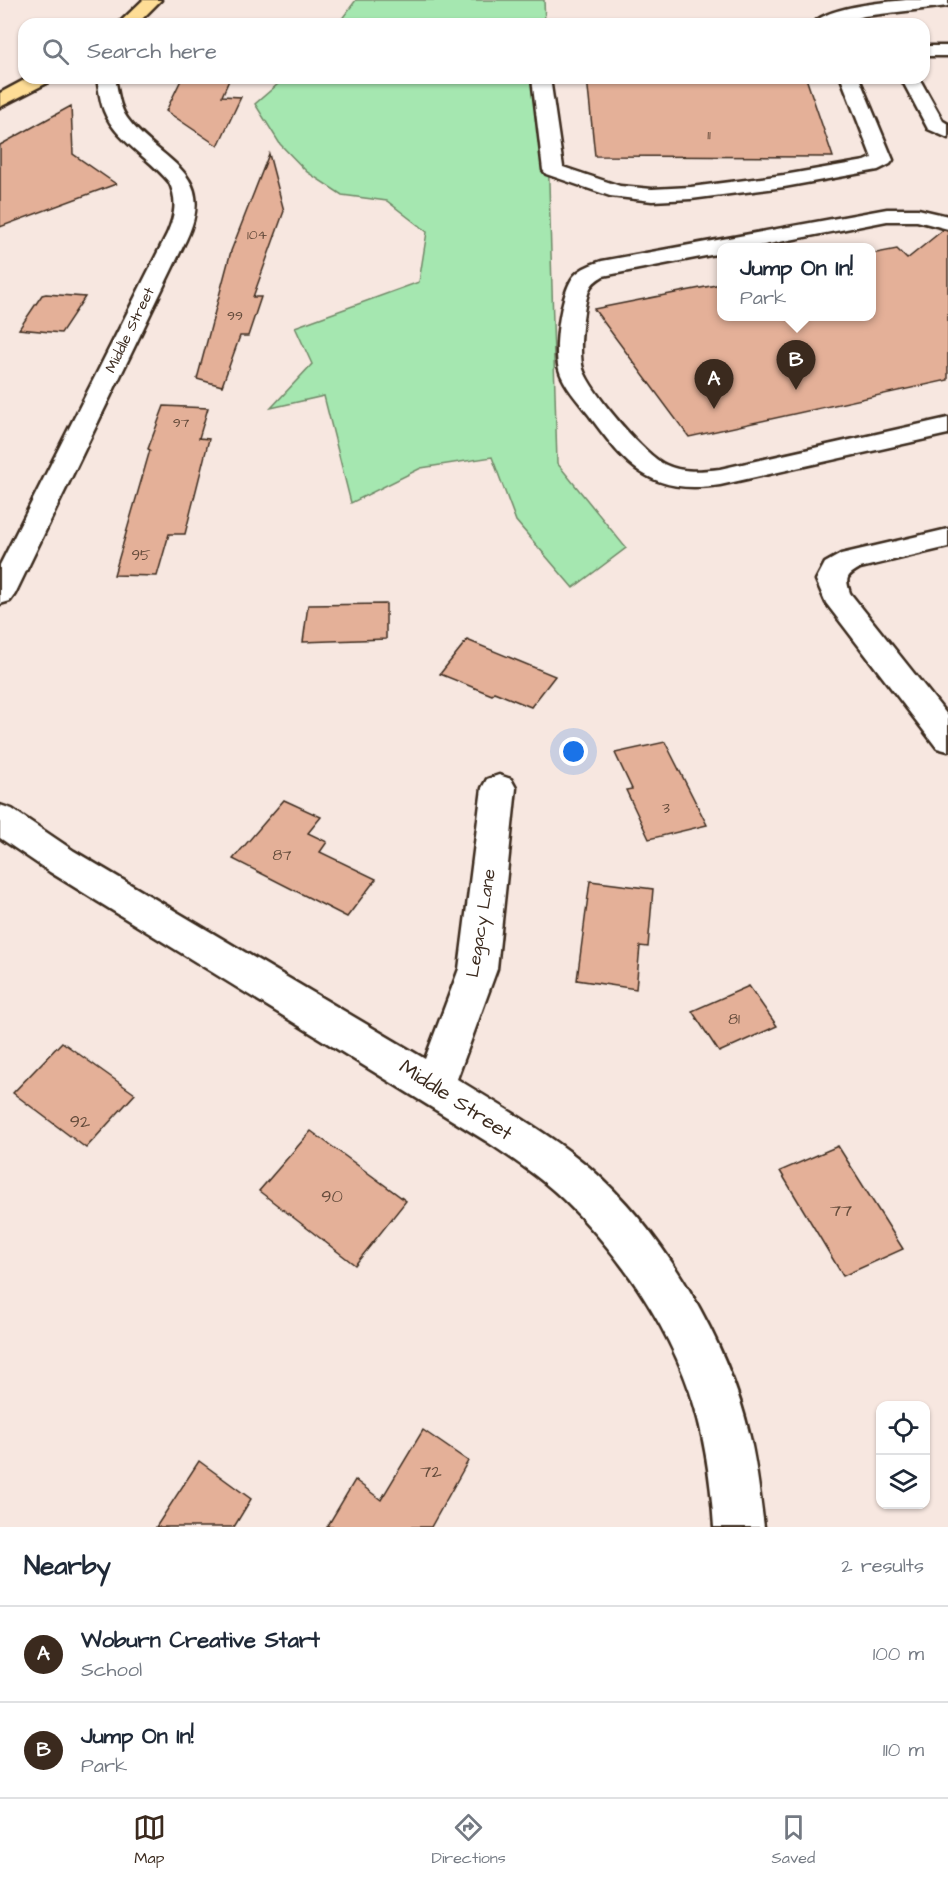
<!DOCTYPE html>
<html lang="en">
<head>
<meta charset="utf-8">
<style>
	body { margin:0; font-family:"Architects Daughter",sans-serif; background:#f2f2f3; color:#1f2937 }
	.controls { position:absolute; right:18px; bottom:18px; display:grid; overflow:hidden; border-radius:12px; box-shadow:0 2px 4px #0004 }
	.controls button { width:54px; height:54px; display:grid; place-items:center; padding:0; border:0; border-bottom:2px solid #e0e1e3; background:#fff; color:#1f2937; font:30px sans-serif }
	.you { position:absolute; left:574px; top:752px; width:21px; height:21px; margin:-15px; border:4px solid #fff; border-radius:50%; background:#1a73e8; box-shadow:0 0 0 9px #1a73e833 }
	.badge { display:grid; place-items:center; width:39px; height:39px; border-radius:50%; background:#3b2a1e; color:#fff; font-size:20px; font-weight:700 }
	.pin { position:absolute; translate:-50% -50px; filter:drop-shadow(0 2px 3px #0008) }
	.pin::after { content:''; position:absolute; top:32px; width:21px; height:18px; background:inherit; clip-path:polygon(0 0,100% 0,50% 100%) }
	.popup { position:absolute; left:717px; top:243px; width:159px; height:78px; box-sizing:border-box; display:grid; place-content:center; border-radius:12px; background:#fff; filter:drop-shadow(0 2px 4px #0005); font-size:20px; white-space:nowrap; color:#747a83 }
	.popup b { font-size:22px; color:#1f2937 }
	.popup::after { content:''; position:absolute; left:50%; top:100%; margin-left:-12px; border:12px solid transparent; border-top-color:#fff }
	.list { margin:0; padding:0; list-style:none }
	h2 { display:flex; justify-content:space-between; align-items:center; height:78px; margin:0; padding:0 24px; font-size:26px }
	h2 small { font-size:20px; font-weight:400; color:#747a83 }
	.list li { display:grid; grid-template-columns:39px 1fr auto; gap:18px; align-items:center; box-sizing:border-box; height:96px; padding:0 24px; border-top:2px solid #e0e1e3 }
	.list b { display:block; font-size:22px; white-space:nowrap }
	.list p { margin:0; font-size:20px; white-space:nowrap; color:#747a83 }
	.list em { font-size:20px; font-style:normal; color:#747a83 }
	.icon { flex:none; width:33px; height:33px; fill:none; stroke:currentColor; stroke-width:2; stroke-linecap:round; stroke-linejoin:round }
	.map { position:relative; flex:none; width:948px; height:1527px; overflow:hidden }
	.search { position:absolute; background:#fff; box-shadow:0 2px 4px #0004; left:18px; right:18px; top:18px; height:66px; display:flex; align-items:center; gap:15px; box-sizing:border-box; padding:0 21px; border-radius:18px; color:#747a83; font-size:22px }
	.sheet { height:270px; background:#fff }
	nav { display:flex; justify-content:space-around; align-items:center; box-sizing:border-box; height:84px; border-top:2px solid #e0e1e3; background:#fff; font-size:16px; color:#747a83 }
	nav a { display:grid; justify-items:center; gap:3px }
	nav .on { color:#3b2a1e }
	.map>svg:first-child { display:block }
	.green { fill:#a5e7b0; stroke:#708867; stroke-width:1.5 }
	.building { fill:#e4b098; stroke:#3b2a1e; stroke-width:1.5 }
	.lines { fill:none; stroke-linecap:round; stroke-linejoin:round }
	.minor-casing { stroke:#3b2a1e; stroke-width:5 }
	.major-casing { stroke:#3b2a1e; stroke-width:5 }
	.minor { fill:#fff; fill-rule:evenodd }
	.major { fill:#fedd96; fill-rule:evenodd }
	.labels { text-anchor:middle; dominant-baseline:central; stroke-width:6; stroke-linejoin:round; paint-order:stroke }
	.far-number-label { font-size:14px; fill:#654c3c }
	.far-street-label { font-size:15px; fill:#3b2a1e; stroke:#fff }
	.number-label { font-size:15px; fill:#654c3c }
	.street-label { font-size:18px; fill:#3b2a1e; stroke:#fff }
	.near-number-label { font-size:18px; fill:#654c3c }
	.near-street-label { font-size:21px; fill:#3b2a1e; stroke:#fff }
</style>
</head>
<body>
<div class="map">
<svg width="948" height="1527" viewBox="0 0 948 1527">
	<rect width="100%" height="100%" fill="#f7e7e0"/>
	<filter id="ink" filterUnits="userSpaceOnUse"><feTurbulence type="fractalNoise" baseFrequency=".0167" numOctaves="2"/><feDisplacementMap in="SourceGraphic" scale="12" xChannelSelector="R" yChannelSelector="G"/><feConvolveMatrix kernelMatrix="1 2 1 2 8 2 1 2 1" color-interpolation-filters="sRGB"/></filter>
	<g filter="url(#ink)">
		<path class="green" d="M356,0h188l1,24h-207z
			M285,78h261l11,385 69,85 -53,40 -57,-67 -24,-64 -71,11 -70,35 -27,-107 -53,12 41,-44 -17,-37 124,-45 8,-50 -40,-31 -45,-6 -35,-23 -27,-28 -25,-40z"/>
		<path class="building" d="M182,78h48l-8,18 19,1 -23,49 -52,-35z
			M587,78h219l27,79 -238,-1z
			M71,106l2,48 43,30 -116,43v-82z
			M269,154l15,57 -31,86h8l-13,39h-8l-18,50 -25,-7 34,-128z
			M943,230l5,1v149l-259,57 -95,-128 127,-25v32h150v-62l26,-5 10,10z
			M46,294l39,3 -24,36 -42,-4 23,-34z
			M164,406l44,2 -9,30 10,1 -24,95h-16l-12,42 -43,-1 36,-125 -2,-1z
			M386,604v35l-83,3 5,-37z
			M467,640l88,36 -24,31 -37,-15 -2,3 -52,-21z
			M665,742l42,83 -58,14 -23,-49 6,-1 -17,-36z
			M284,800l37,17 -13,16 19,9 -7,10 56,27 -29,38 -114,-58z
			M590,881l63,8 -5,58 -8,-1 -4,43 -59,-9z
			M749,986l28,40 -58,26 -27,-41z
			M62,1042l73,52 -49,54 -73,-55z
			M311,1131l95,70 -51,64 -96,-74z
			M838,1146l65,103 -60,27 -63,-105z
			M423,1430l45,31 -37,66h-104l28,-47 26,20z
			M199,1461l52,38 -17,28h-78z"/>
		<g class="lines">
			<g class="minor-casing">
				<path id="minor" d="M906,0h42v6l-84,10 -28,8h-23c13,-17 72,-22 93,-24z
					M924,46h24v10h-24z
					M97,78h18c3,13 4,29 12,40 33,45 92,52 59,122l-171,354 -5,7 -10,3v-39l167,-331c8,-18 11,-34 2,-52 -20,-25 -53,-41 -65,-71 -4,-10 -5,-22 -7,-33z
					M532,78h18l13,89 57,19 32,3 39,-2 93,-12 81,-14 7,-3 -31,-80h18l34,82 -3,4 -12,6 -94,17 -93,12 -39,2 -42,-5 -64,-22 -3,-4z
					M901,78h18l24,43 5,3v14l-20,-9z
					M887,209h31l30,7v13l-31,-8h-30l-139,27h-27v5l-118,23c-5,3 -10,6 -13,12 -7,16 -12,64 -7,81 7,22 62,87 83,96 17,8 36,6 54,4l228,-51v16l-228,51c-70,10 -93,-18 -131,-70 -10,-13 -26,-30 -30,-46 -6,-20 2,-77 15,-93 7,-8 18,-12 28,-15z
					M948,529v18l-88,21c-14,8 -15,10 -10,25l98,123v35l-11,-3 -111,-145 -10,-23 9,-17 16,-9z
					M499,775l12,4 5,9 -19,181 -40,110c45,28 92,54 132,88 75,65 139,174 161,270 7,30 10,60 14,90h-50c-3,-46 -9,-91 -24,-135 -24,-71 -73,-141 -127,-193 -23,-22 -50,-40 -77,-58l-436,-269 -50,-34v-33l12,4 62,42 351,208 34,-90 23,-181 5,-9z"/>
			</g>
			<g class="major-casing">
				<path id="major" d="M143,0h18l-24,24h-19z
					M28,78h23l-2,4 -49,25v-14z"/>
			</g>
			<use href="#minor" class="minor"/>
			<use href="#major" class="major"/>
		</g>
	</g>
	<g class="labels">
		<g class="far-number-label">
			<text x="709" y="135">11</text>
			<text x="257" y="235">104</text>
			<text x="235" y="316">99</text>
			<text x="181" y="423">97</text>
		</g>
		<g class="far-street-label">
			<text transform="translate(130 330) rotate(-64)">Middle Street</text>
		</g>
		<g class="number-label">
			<text x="141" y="555">95</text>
			<text x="666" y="808">3</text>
			<text x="282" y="855">87</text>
			<text x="734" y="1019">81</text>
		</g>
		<g class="street-label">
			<text transform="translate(481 923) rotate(-81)">Legacy Lane</text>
		</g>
		<g class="near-number-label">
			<text x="80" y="1121">92</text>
			<text x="332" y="1196">90</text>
			<text x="841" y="1210">77</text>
			<text x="431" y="1471">72</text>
		</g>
		<g class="near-street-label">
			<text transform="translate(456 1100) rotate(33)">Middle Street</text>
		</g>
	</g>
</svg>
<div class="controls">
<button><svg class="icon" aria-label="locate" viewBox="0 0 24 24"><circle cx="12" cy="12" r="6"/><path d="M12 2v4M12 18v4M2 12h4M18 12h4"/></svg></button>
<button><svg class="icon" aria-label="layers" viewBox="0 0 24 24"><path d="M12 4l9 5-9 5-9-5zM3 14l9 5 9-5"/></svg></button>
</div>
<div class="you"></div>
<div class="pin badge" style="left:714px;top:409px">A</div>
<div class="pin badge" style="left:796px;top:390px">B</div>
<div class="popup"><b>Jump On In!</b>Park</div>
<div class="search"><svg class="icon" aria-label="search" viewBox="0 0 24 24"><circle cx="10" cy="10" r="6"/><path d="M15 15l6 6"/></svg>Search here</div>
</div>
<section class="sheet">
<h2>Nearby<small>2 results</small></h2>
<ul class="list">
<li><span class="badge">A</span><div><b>Woburn Creative Start</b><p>School</p></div><em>100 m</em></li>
<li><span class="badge">B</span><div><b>Jump On In!</b><p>Park</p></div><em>110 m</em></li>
</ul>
</section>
<nav>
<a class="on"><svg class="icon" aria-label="map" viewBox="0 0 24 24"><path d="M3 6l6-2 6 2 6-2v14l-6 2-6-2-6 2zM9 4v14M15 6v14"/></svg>Map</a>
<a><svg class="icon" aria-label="directions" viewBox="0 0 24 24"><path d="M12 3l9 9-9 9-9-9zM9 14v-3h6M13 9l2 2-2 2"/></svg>Directions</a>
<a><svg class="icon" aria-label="saved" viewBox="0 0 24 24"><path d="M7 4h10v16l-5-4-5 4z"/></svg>Saved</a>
</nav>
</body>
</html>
